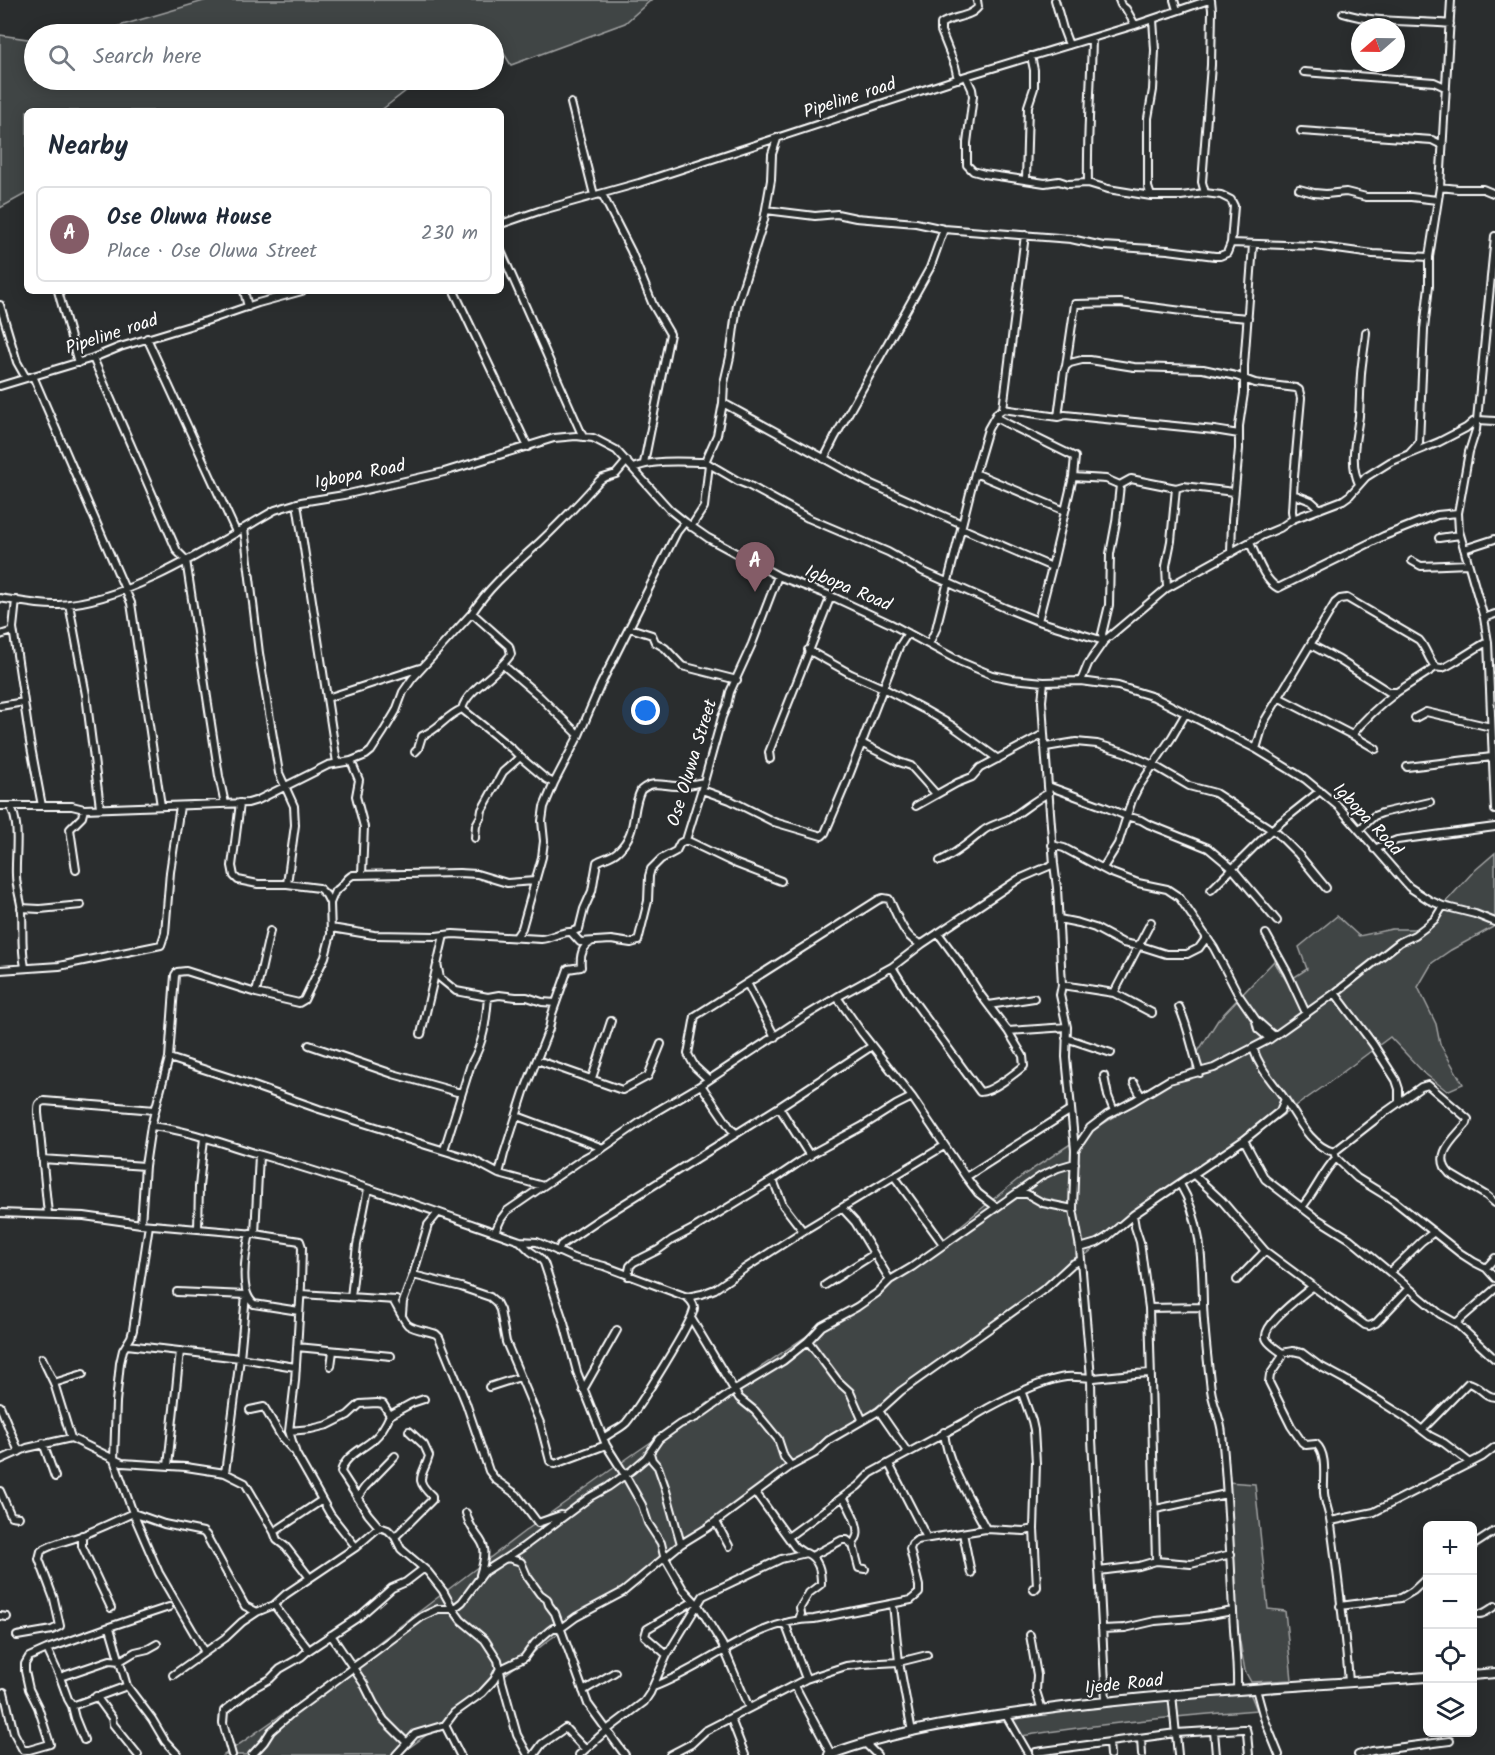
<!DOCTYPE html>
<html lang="en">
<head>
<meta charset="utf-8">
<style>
	body { margin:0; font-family:Kalam,sans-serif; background:#f6f6f7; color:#1f2937 }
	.controls { position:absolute; right:18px; bottom:18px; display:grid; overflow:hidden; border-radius:9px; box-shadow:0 3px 15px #0003 }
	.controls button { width:54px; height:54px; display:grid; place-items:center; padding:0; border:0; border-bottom:2px solid #e0e1e3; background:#fff; color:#1f2937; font:30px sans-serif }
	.compass { position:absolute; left:1351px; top:18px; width:54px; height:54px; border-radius:50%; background:#fff; box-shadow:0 3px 15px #0003; rotate:250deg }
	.you { position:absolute; left:646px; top:711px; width:21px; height:21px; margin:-15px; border:4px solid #fff; border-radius:50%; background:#1a73e8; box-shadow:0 0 0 9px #1a73e833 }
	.badge { display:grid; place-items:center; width:39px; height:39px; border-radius:50%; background:#845c67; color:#fff; font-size:20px; font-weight:700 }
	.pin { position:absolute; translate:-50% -50px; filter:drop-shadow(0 2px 3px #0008) }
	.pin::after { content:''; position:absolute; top:32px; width:21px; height:18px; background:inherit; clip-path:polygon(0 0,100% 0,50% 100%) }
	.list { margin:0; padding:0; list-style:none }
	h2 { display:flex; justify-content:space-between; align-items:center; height:78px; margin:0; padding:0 24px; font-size:26px }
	h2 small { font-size:20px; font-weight:400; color:#747a83 }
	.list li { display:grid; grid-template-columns:39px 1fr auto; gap:18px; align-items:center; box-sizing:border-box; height:96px; margin:0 12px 12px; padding:0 12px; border:2px solid #e0e1e3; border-radius:9px }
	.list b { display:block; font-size:22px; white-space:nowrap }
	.list p { margin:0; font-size:20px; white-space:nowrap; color:#747a83 }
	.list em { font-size:20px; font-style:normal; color:#747a83 }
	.icon { flex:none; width:33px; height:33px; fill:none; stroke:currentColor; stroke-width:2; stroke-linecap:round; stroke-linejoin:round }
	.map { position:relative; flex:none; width:1495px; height:1755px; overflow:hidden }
	.search { position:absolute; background:#fff; box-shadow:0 3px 15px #0003; left:24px; top:24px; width:480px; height:66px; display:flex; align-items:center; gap:15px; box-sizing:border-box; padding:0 21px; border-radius:33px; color:#747a83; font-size:22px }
	.panel { position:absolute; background:#fff; box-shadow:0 3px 15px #0003; left:24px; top:108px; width:480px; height:186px; border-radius:9px }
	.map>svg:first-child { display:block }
	.green { fill:#414445; stroke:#a0a2a2; stroke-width:1.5 }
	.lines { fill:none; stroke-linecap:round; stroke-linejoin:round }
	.minor-casing { stroke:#fff; stroke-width:10 }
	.major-casing { stroke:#fff; stroke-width:12 }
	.minor { stroke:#2a2d2e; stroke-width:6 }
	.major { stroke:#2a2d2e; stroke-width:8 }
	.labels { text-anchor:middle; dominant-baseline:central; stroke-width:4.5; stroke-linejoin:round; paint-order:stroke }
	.street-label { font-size:18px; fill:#fff; stroke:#2a2d2e }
</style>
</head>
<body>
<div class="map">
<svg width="1495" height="1755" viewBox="0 0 1495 1755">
	<rect width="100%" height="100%" fill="#2a2d2e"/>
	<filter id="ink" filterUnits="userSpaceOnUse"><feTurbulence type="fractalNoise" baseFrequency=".0167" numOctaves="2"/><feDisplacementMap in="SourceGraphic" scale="12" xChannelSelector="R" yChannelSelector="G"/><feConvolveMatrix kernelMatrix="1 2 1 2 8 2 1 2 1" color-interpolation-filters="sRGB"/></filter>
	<g filter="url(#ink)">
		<path class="green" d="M207,0h444l-26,23 -114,42 -13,-21 -4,-2v-8h-22l-6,-1 -2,1h-372z
			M0,35l34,5v40h386l-40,31h-353v82l-27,15z
			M1495,853v73l-44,24 -19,13 -14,24 18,37 4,20 23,40 -16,7 -23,-18 -34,-36 -67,50 -203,142 -65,49 -284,205 -222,157 -91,72 -59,43h-175l83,-58 218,-166 107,-76 286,-195 104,-84 56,-37 114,-70 7,-19 19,-30 56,-59 13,21 20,-13 -8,-22 38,-31 22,20 33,-7h29l52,-57z
			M1227,1482l28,2 13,125 17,2 7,69 -41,2 -6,-11 -8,-46z
			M1245,1692l5,1 7,17c-79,6 -158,14 -236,26l-4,-5 -5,-13 106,-15z"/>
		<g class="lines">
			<g class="minor-casing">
				<path id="minor" d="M1055,0l8,29 6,16
					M1119,0l2,5 5,4 9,16
					M1174,0l3,10
					M1343,13c35,11 71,7 107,11
					M1304,72l130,10 11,5
					M958,79l-3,-13 -14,-35v-7c11,-8 29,-6 37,-17l-1,-7
					M571,103l23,92
					M1301,131l131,9 10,5
					M1026,180l2,-74 6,-18v-18l-3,-14
					M1088,183c-1,-48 3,-96 4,-145
					M1440,187l18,2h25l12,5
					M1299,189l15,4 12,1 20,-2 20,5h45l26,3
					M1205,193l-3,-11 9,-117 1,-55 -1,-10
					M602,194l29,57 22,54 17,29 -26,129
					M1151,196l-3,-9v-69l5,-28 2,-40 -2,-31
					M766,210l49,6 22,-2 19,4 60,5 28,6 127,10 32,7 65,4 47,6h5l7,-3 4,-10 3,-37 -3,-6 -10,-5 -16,-2 -24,3h-30l-43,-7 -20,-6 -20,1 -9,-3 -14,2 -61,-9 -11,-3 -6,-6v-22l6,-47 -1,-7 -6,-13
					M501,224l38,-13 100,-28 327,-107 169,-51 74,-25
					M1495,236l-19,194 -7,22 -11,61 1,18 25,87 4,24 7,168
					M1231,243l84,3 58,8 56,3
					M501,251l82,186
					M58,291l20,72
					M244,291l4,16
					M454,291l74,156
					M0,305l17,57 9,16
					M147,338l89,194
					M93,358l84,193 9,9 33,216 6,28
					M1066,366l9,-62 45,-1 93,12 35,3
					M33,376l98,227 30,203
					M0,386l93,-28 27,-11 86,-26 52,-18 44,-12
					M723,403l146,80 93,41
					M1003,409l55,8 7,-2 149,15 25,4
					M995,417l11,6 69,34 -2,20
					M1058,417l6,-46 2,-5 4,-3 12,-3h8l44,7 69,2 33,7 19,7 41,5 3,2 2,8 -7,79 -2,34 1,8
					M1409,454l10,-11 5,-114 5,-43v-29l11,-70 11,-187
					M824,459l11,-22 95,-169 14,-39
					M709,464l29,17 10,4 60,33 80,34 34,19 83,37 33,13
					M633,468c22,-9 48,-6 72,-6
					M975,473l90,38
					M1359,484c-10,-22 -3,-45 0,-68 1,-14 1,-28 2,-42 1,-14 4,-28 5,-42
					M1293,494l18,7 9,8
					M297,503l40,260
					M691,527l13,-20 5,-43 -4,-2 12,-27 6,-32 1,-20 6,-26 7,-52 27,-85 7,-40 1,-26 5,-15
					M244,528l15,125 20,120 15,33 1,19 -8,59
					M961,528l91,39 -14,54 66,20 -2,-7 7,-29 1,-51 6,-32 4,-37 11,-6 45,9 7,-2 51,6
					M1439,538l21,-3
					M1250,543c7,14 13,36 28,45l106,-52 53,-21 21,-2
					M1464,549l31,-10
					M1231,553l1,-33 7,-71v-23l5,-33v-27l9,-121
					M1412,561l9,5 47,-2
					M1052,567l21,-90 33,2 14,6
					M1167,588l-1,-22 5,-25 5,-53
					M0,598c19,3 40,8 59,7 71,-4 155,-60 216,-95l26,-8 43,-7 100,-23 110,-34 22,-2 17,2 23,12 54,60 15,12 23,16 70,38 53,20 60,28 70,38 31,13 20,4 32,3 37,-1 37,5 36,11 102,52 49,30 34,28 70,80 20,13 14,6 32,8 20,8
					M16,600l-3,28 17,114 12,64
					M69,604l17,91 14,112
					M1484,618l11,-4
					M630,628l22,7 3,7 10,6 17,18 55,14
					M0,635l13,-4
					M929,644l7,-15 39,-156 13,-44 9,-16 6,-4 22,-174
					M1311,645l28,15 50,32h8c-17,13 -32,26 -45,43l24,14
					M808,650l43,24 32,14 40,21 28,16 47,34
					M503,665l35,30 41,40
					M1081,681l7,-17 16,-23 63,-53 94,-52 19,-8 13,-9 50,-19 7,-5 16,-18 24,-15 49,-20 27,-14 7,-6 5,-2 17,1
					M1044,682l-2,19 2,33 10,130 3,24 5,97 -2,10 7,32 -1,30 9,93 -2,59 7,39 11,130 1,61 14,262
					M1397,692l39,-25
					M327,698l93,-30
					M1280,698l72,37
					M0,706l24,-4
					M462,709l50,40 8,8 26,22 8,4
					M1415,718l11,-6 65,15
					M861,743l38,19 12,4 25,28
					M1046,747l30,-5 21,2 27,8 29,13 36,21 26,7 62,40 21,21 28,34
					M1256,749l8,-27 71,-119 5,-4 7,-1 72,42c7,8 9,18 15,25 2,2 5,3 8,3 8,-1 35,-22 46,-26
					M415,752l3,-3 4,-13c18,-7 23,-20 40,-27 5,-20 38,-36 49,-55l-2,-8 -37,-33
					M770,759l-1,-7 62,-156
					M351,761l8,19 -3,16 8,31 -2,47
					M1407,767l85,-10
					M1048,786l57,21 21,9 15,4 7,4 60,24 24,20 45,53
					M702,790l28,10 44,22 48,14 3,-3 22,-52 52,-134 9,-14
					M0,806h72l12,3 164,-6 10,-3 70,-35 23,-4 15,-6 5,-4 13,-20 12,-20 7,-19 9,-13 60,-66c18,-28 44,-49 68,-71 21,-20 40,-40 59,-61l4,-3 13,-4 11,-13
					M10,806c11,17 5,49 6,69 0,13 5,24 6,37 1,18 -1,36 3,55
					M916,806l41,-23 15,-6 8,-9 64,-34
					M1359,830l15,-14 8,-3 48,-11
					M475,838l1,-13 5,-9 1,-6 21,-38 17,-15
					M686,840l48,23 47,18
					M1052,845l12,3 45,24 29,11 29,6 12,8 35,51 24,46 18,26 17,15
					M1374,849l23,-9 98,-13
					M940,861c16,-7 29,-19 43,-30 7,-6 18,-8 26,-12 14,-8 25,-19 40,-26
					M1103,868l15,-24 14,-44 6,-12 34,-51 14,-24
					M76,870l-6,-41 12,-12 2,-8
					M1211,890l60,-60 49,-39
					M330,903l5,-12c8,-3 10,-13 18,-16l106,-2 18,1 30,9 28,-2
					M21,908l19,1 41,-4
					M1059,919l20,4 16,5 28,15 21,4 22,7h21l12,-6 8,-11
					M331,928l43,7 62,1 17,-2 88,5c11,-1 20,-8 30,-7l9,10 31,-2 20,3 7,-2 10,-40 1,-25 2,-7 10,-10 15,-8 4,-8 6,-3 18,-58 18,-65 5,-12 3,-13 22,-48 26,-68
					M571,932l8,-3 5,-20 8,-18 5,-29c6,-4 15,-5 21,-11 21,-20 12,-39 23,-61 13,-11 24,-3 38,-4 8,0 17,-3 25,-4
					M938,933l25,34 17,27 28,37 59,-4
					M1266,934l21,38 19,41
					M516,937l6,-9 20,-71 2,-16 -2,-20 2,-14 10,-24 25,-48 22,-51 76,-152 8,-10
					M437,963l3,15 16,13 32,6 11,-2 17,2h11l15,5 14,1
					M892,967l18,29 70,96c12,0 34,-18 44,-26l-1,-10 -15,-25
					M0,970l59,-4 102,-21 4,-12 5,-61 10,-66
					M747,983l28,54
					M1062,985l52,8 37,-71
					M256,993l14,-62
					M1114,993l38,20
					M1335,993l38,51 23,36 3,9v13
					M837,997l25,36 50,64 54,80 105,-67
					M989,1005l45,-7
					M1179,1007c10,21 13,44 21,66
					M1256,1021l2,8 12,10
					M421,1034l23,-99
					M1066,1038l45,15
					M309,1045l84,29 64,18h5
					M1253,1048c6,19 17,31 29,47 14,19 27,51 52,57l2,6 21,20 36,22 67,53 14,9 12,6 9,10
					M169,1058l65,21 85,30 70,22 6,4 8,3 68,21 28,15 44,12
					M537,1060l85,30 26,-14 13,-32
					M1104,1076l4,20 6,15
					M592,1078l19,-57
					M708,1079l-13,-12 -7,-13 7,-38 183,-116 5,-2 6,1c8,15 15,41 33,45
					M1134,1083l7,13
					M701,1085l30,44 5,4
					M779,1107l31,49
					M517,1116l86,32
					M151,1126c37,4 73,18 110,29 87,25 173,56 259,86l17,1 36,16 31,8 83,31c3,3 7,6 7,11 0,12 -57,102 -68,115 -6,6 -15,9 -22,15
					M1244,1140l21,39 48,37 37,23 90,75 16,9 39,36
					M444,1150l27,-86c13,-22 15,-43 17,-67
					M1075,1150l15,-22 17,-13 27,-14 35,-21 45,-12 56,-29 65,-46 65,-51 15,-7 12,-9 8,-7 8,-13
					M1334,1152l46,-36 41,-29 7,-2 40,34 -1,4c-13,16 -35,32 -17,51l37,22 8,7
					M42,1159l103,7
					M499,1174l5,-20 20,-62 25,-63 3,-15 16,-45 13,-2c-1,-10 0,-20 10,-25
					M1194,1175l28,26 43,50 100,74 4,1 7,-3 32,-34
					M894,1176l49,68
					M966,1177l12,16 18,14
					M773,1180l10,25 20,26
					M1180,1184c22,37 22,78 23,119 1,29 5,59 8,87 2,15 10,29 11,44 6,59 8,119 11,178 1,26 5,52 4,78
					M1017,1194h10l16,9 30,6
					M1302,1207c13,-15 20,-34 34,-49
					M842,1208l13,14 35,58
					M0,1213l84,3 57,8 114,10 45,7 2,6 -1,38 -6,96 -6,50 7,23 34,60 26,33
					M48,1214l-10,-101c0,-7 -1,-10 6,-12l111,9
					M1133,1215l2,12 5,15 9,66 7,253
					M141,1224l4,-58 6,-40 18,-68 6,-83 2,-3 9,-1 70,22 43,10 5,-3 21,-43 6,-23 -1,-31 -4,-8 -7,-7 -32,-4h-29l-20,-4 -4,-4 -2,-10 8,-63
					M149,1225l-16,105 -2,7 -8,13 -3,13 -4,39 -2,58 19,53 26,60 46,79
					M198,1229l1,-42 5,-49
					M495,1232l6,-13 6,-8 74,-51 22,-12 52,-36 46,-27 98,-65 38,-23 55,-30 30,-23 97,-65 35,-15
					M250,1233c-4,18 -12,58 4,71l45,7
					M255,1234l4,-79
					M520,1241l10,10 10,7 4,5 20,60 13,49 29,73 19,30 17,30 6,18 13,20 3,13 19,33 15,16 24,39 27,64
					M1080,1248l17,-5 10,-6 26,-22 111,-75 36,-29 5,-12
					M558,1252l3,-7 37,-25 181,-113 93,-61
					M1486,1268l9,-10
					M1390,1272l32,-31 12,-9
					M413,1275l48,12 29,10 6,5 4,8 6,32 34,81 10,38 5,3 51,-19
					M628,1276l2,-10 4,-4 24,-12 14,-10 19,-10 82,-50 40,-27 48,-26 35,-22 16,-8
					M1237,1280l28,-29
					M825,1285l49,-31
					M1313,1286c-9,8 -55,41 -46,54 3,5 10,9 15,13l11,-2 9,2 16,12 35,19 52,33 25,19 14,7 25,19
					M177,1292l69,3 -6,63 -15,115
					M301,1294l95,6
					M351,1297l6,-52 11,-56
					M687,1297l15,-3 13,-5 29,-20 59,-38 141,-85
					M393,1300c3,5 12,23 15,25 7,5 20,6 28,9l3,3 27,66 23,68 7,9 21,15 21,28 23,-8
					M1149,1308l54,-1
					M402,1314l1,-12 10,-27 15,-50 10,-12
					M691,1318l48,80 16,13 23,28 6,18 7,9
					M1456,1323l39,-34
					M808,1341l30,40 12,11 12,27
					M127,1345l113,13 55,9
					M297,1347l94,9
					M1282,1353v4l-12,18 -1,7 22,44 11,16 4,3 10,-1c12,10 7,36 8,49 1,11 6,21 7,32 7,52 14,105 18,157
					M42,1358l12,25
					M331,1366l2,-15
					M489,1387l31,-10
					M583,1390l34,-60
					M424,1399l-12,4 -22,12c-4,9 -8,17 -16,24 -11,10 -30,17 -33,33l27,42 11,13 9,3 7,7 6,12 27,23 15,19 10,18 8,11 24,20 13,20 4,21 15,54 11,20
					M0,1406l19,46
					M250,1410l14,-3 18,31 12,13
					M879,1411l29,42
					M1422,1430l46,-47c11,1 16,14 27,14
					M289,1431l22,-2 17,-4 20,-10 12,-11 17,-1 6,1 7,11
					M944,1432c3,33 27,68 42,97
					M71,1438l-17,-55 29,-9
					M43,1443l12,34
					M650,1453l2,7 6,7 7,20 16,57
					M0,1460l27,-12 44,-10 51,25 64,4 39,6 20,10 29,49 3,8 9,7 24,31
					M889,1464l38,74
					M168,1466l12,-115
					M0,1491l11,25 8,1
					M756,1493l39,54 9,6
					M358,1497l7,-10 30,-31
					M843,1497c5,8 17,29 14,39 -1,3 -3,6 -4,9l6,23 6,1
					M1156,1509l70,-15
					M466,1513c8,32 27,21 14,62
					M1331,1521l43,-9 108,-55 13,-10
					M716,1522l13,24
					M274,1532l48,-32
					M963,1533l8,40
					M82,1535v11l29,62
					M395,1537l37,-37v-4c-19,-18 -9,-19 -3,-40l-5,-11 -15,-14
					M788,1537l70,-51 13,-13 96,-52c22,-15 73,-41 99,-44 9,-1 18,1 28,1 18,-2 37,-4 56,-5
					M1472,1546l23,-15
					M812,1556l30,-16h5l6,5
					M505,1559l3,-1 13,4 6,14 13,18 7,5 2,6 6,8 33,91 37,51
					M1099,1571l40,-5 17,-5 35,3 40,-10
					M1033,1588l1,2 3,-3 -3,-58
					M893,1604l6,58 13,70
					M274,1605l35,45
					M1340,1606l61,-8 12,-7 15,-14
					M169,1607l-57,19 -2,2 17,58 25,33 13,22 13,14
					M1472,1611c8,7 15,0 23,-5
					M0,1616l7,1
					M785,1623l21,56
					M1102,1629l23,-1 30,-7 37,-3 41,-7
					M331,1635l33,49 10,20 10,16 23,23
					M1030,1635l7,40 -1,16 6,19
					M17,1636l35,-6 8,-4 -6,-27 -15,-40 2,-8c12,-8 26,-10 40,-15 17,-7 35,-15 52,-23l31,11 39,8 3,3 39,71 12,6
					M47,1649l13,28 8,22 4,7 3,12 9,22
					M667,1655l-22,-19 2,-7 47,-28
					M173,1675l52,-37 17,-16 15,-10 17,-7 12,-11 70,-47 23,-20
					M60,1677l50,-17 10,1 15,-9 13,-3 9,-5
					M795,1686l36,68
					M653,1687c52,-19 105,-68 161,-68l97,-19 8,-7v-7l-9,-37 2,-5 5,-4 69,-11 38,2 10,-2 2,-66 -2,-33 -2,-9 -10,-28
					M1256,1689l8,29 15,37
					M583,1691l32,-19
					M4,1692l10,41 9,17h6l21,-6 -12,-37 -9,-18 -4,-18v-7l4,-7 18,-8 65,-23
					M1172,1694l6,61
					M96,1696l16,22 1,6 25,31
					M72,1706l55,-20
					M1006,1715l23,40
					M731,1719l14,36
					M445,1725l15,30
					M1214,1731l2,24
					M1141,1738l1,17
					M865,1743l12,12
					M1109,1743l1,12
					M1036,1752l140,-19 67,-4h3l1,4 2,22
					M232,1755l-9,-32 1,-12 28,-22 18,-10 10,-10 21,-12 8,-7 51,-34 32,-28 14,-6 17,-13
					M252,1755l12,-13 7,-11 22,-19 130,-96 15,-7h15l9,-7 22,-30 39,-25 67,-50 18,-10 24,-17 14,-12 13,-19 21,-15 17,-7 38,-27 48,-29 25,-20 14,-15 35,-19 20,-14 13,-13 22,-13 129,-91 17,-8 17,-5
					M396,1755l19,-21 30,-9 9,-12 28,-20 12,-13 5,-10 25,-12 11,-15 14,-12 4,-3h8l15,-11 47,-25 58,-48 26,-16 84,-62 24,-13 14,-13 50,-29 22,-20 96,-68 50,-36 25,-23 9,-4
					M534,1755l8,-11 23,-16 20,21
					M579,1755l28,-25 37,-28 6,-9 17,-38 36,-59 78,-37 25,-6c13,6 15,18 15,31l-12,9 -9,15 1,6 -2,5
					M670,1755l21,-11 14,-13 101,-52 40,-13 17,-2 36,-2 28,-7
					M1358,1755l14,-4 78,-10"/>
			</g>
			<g class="major-casing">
				<path id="major" d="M1472,1675l23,-2
					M829,1755c63,-24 137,-35 204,-44 131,-18 263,-25 395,-34"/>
			</g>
			<use href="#minor" class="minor"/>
			<use href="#major" class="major"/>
		</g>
	</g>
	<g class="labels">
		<g class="street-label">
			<text transform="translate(850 99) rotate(-18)">Pipeline road</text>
			<text transform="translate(112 335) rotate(-18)">Pipeline road</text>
			<text transform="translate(360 475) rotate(-11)">Igbopa Road</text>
			<text transform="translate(848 589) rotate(23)">Igbopa Road</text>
			<text transform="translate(693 763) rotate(-73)">Ose Oluwa Street</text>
			<text transform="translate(1367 820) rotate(47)">Igbopa Road</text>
			<text transform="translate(1124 1685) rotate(-6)">Ijede Road</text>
		</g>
	</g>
</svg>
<div class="controls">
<button>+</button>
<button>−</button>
<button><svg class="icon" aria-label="locate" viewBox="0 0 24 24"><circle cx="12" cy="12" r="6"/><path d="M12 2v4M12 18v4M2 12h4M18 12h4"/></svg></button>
<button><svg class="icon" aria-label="layers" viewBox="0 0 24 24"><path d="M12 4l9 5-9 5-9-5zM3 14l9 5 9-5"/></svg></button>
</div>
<svg class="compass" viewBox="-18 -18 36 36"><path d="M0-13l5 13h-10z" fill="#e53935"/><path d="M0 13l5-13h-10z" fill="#747a83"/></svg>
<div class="you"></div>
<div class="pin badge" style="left:755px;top:592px">A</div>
<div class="search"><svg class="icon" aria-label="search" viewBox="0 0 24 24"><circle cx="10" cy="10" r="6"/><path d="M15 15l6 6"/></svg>Search here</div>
<section class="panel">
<h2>Nearby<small></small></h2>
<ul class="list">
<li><span class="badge">A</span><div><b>Ose Oluwa House</b><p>Place · Ose Oluwa Street</p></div><em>230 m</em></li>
</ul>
</section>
</div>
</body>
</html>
